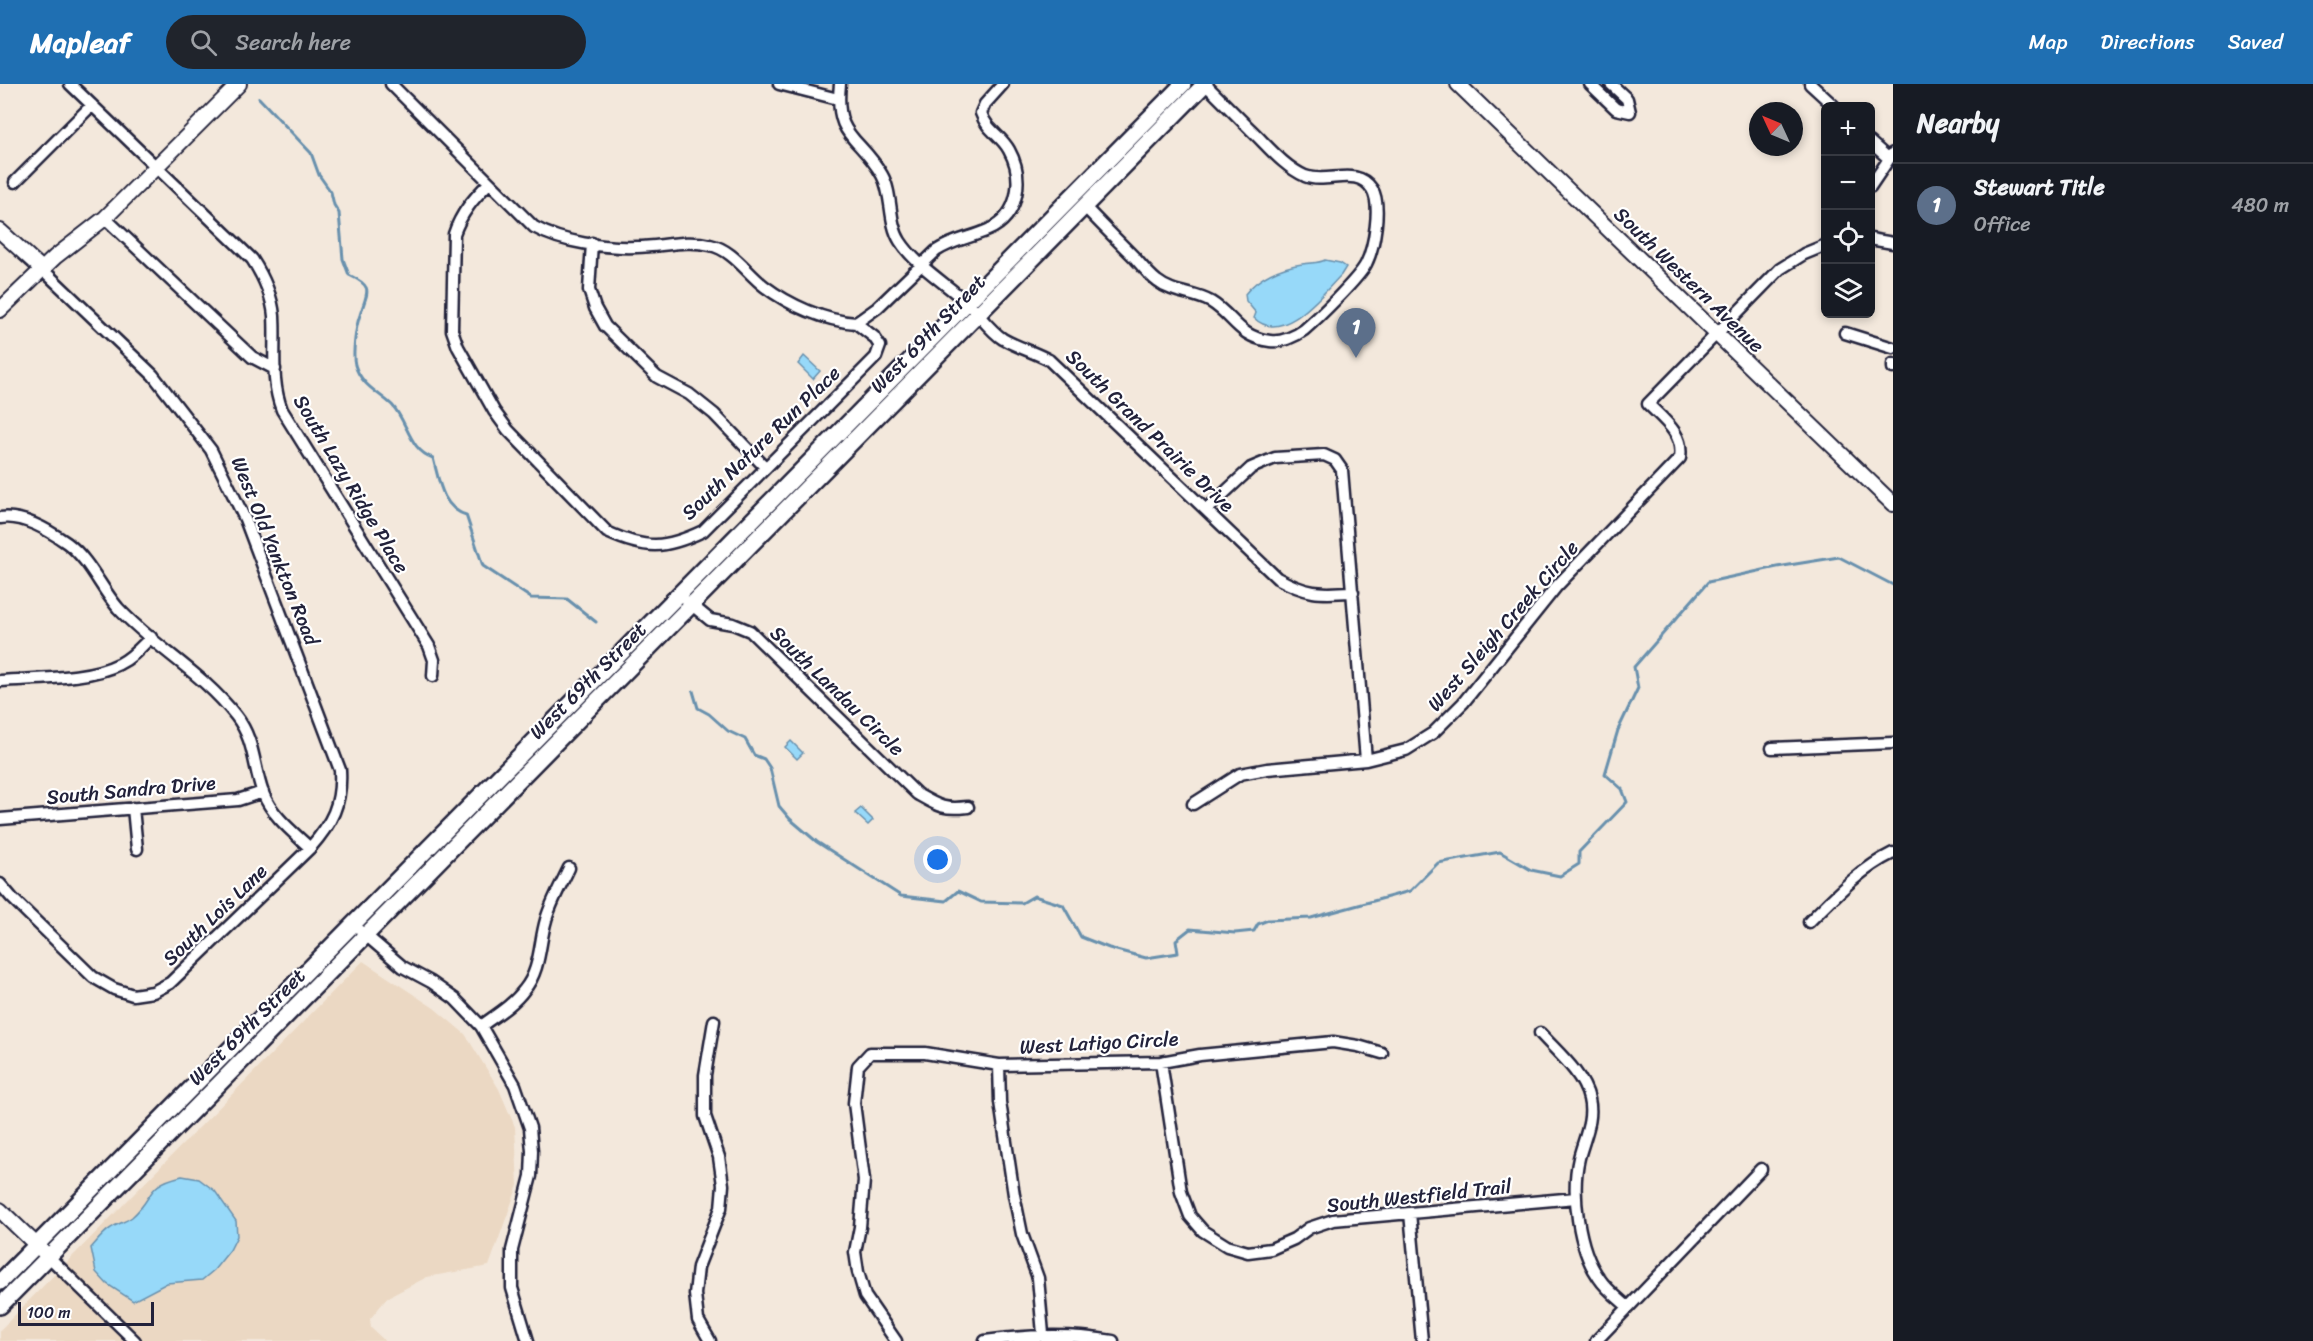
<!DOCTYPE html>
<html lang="en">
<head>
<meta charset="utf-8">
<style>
	body { margin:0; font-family:Sriracha,sans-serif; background:#20242c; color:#f1f3f6 }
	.controls { position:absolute; right:18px; top:18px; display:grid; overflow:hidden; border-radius:9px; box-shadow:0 3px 9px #0003 }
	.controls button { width:54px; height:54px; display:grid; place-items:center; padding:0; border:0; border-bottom:2px solid #363941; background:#171b24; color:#f1f3f6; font:30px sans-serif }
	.compass { position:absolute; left:1749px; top:18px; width:54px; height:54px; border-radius:50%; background:#171b24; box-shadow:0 3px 9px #0003; rotate:314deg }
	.scale { position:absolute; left:18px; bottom:15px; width:136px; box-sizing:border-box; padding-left:6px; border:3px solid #22223b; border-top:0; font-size:16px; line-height:21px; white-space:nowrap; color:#22223b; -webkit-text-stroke:4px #fff; paint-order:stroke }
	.you { position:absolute; left:938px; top:776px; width:21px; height:21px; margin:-15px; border:4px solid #fff; border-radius:50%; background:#1a73e8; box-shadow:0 0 0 9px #1a73e833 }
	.badge { display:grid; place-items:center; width:39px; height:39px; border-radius:50%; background:#1f6fb2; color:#fff; font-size:20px; font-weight:700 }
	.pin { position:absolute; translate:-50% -50px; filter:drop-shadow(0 2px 3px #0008) }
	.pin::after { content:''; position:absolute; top:32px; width:21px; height:18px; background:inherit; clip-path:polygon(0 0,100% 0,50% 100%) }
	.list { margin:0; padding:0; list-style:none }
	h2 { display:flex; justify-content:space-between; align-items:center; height:78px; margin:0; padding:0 24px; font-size:26px }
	h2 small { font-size:20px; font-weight:400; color:#9ea1a6 }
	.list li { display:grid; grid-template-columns:39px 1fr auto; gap:18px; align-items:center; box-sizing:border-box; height:84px; padding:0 24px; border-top:2px solid #363941 }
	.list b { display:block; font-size:22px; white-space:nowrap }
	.list p { margin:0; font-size:20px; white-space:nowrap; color:#9ea1a6 }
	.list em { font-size:20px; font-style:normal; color:#9ea1a6 }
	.icon { flex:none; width:33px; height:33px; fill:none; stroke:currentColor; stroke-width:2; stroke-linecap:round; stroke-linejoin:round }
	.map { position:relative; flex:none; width:1893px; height:1257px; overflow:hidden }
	header { display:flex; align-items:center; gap:36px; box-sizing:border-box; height:84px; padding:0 30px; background:#1f6fb2; color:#fff }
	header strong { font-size:28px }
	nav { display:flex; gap:33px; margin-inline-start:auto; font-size:21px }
	.search { width:420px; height:54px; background:#20242c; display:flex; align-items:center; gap:15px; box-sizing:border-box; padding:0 21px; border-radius:33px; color:#9ea1a6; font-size:22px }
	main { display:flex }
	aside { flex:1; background:#171b24 }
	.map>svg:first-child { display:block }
	.built { fill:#ebd8c3 }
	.water { fill:#97d9f9; stroke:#6890ad; stroke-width:1.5 }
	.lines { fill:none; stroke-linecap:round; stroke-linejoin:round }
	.stream { stroke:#6890ad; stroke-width:3 }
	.minor-casing { stroke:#22223b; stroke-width:15 }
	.tertiary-casing { stroke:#22223b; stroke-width:18 }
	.secondary-casing { stroke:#22223b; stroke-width:20 }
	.minor { stroke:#fff; stroke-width:10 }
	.tertiary { stroke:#fff; stroke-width:14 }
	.secondary { stroke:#fff; stroke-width:15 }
	.labels { text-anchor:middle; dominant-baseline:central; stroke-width:4.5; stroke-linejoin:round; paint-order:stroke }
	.street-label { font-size:20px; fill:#22223b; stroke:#fff }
</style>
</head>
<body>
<header>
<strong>Mapleaf</strong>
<div class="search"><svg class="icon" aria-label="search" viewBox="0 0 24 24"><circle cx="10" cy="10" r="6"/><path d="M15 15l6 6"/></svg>Search here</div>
<nav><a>Map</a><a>Directions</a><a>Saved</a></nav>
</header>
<main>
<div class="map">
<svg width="1893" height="1257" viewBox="0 0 1893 1257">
	<rect width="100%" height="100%" fill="#f3e8dc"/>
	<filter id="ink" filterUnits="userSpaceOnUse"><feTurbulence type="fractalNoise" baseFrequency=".0167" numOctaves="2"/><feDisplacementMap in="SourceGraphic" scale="12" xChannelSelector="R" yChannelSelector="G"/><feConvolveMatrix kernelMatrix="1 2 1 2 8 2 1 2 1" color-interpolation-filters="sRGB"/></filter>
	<g filter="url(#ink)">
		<path class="built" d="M363,877l71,47 31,26 34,55 16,38 3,58 -29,81 -62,11 -40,21 -17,21 1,9 14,13h-385v-11z"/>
		<path class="water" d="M1325,176l15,3 6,4 -5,8c-18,18 -58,71 -87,43l2,-5 -10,-12 -1,-7c13,-17 36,-27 57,-30 8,-2 16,0 23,-4z
			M804,272l16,15 -7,8 -15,-15z
			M791,657l12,12 -6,6 -12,-12z
			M861,724l12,12 -5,5 -13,-12z
			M182,1092l17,3 16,12 21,30 1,15 -7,14 -16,20 -12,10 -35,3 -34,18 -26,-17 -11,-12 -5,-24c6,-7 13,-16 20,-20 7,-5 15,-6 21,-11 24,-21 12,-32 50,-41z"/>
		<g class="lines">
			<path class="stream" d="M259,14l52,55 8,22 12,17 3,13 5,8 4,46 6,16c26,12 18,17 11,40 -4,11 -8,38 -5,50 6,20 23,27 37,40 16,17 17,45 41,53 6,22 9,50 33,57l17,51 48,32 36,1 29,23
				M693,607l5,17 11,6 19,17 17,8 9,16 10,4 6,9 9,38 11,13 27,23 84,54 45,5 12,-10 23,11 41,1 12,-7 29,9 18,32 28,11 37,10 32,-5 -2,-13 14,-11 45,4 19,-2 4,-7 10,-4 43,-2 99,-27 28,-28 62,-11 31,18 29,6 19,-12v-12l48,-50 -5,-13 -17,-15 13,-44 20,-42 -4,-21 74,-85 69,-15 62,-10 54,28"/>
			<g class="minor-casing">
				<path id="minor" d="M70,0l182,175c11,17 20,35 22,57 2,31 -4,64 8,94l147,236 5,14 -1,16
					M391,0l143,143c29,16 70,21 103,20 24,0 49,-8 73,-2 23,5 36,27 54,41 25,19 61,35 92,37
					M779,0l59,15
					M840,0c-6,55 20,52 42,91 11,19 6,47 18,66 16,25 46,42 67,62 12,11 23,28 36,36 14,8 31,13 46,21l228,218c31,17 42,16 76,14
					M1590,0l26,25 14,3 -3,-13 -16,-15
					M1810,0l24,22
					M1870,58l18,16
					M15,98l77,-77
					M489,99c-15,15 -28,30 -35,51l-2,96 6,17 36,64 14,19 99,102c39,18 58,17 96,-1l173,-174 4,-11 -6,-9 -18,-14
					M1870,103l23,-34
					M1084,122c17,18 34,35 51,52 7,8 14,17 22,23 16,13 37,11 54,21 23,14 27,35 59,39 11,2 26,-5 34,-11 13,-11 55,-52 62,-66 8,-16 16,-59 6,-75 -15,-24 -45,-4 -67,-13 -22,-10 -38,-31 -55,-47 -15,-15 -30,-30 -45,-45
					M105,134l147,139 23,12
					M1870,155l23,4
					M592,159l-3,47 6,18 10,18 52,51 32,17 25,20 51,53
					M856,239l21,-15 59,-57c16,-11 34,-13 52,-21 32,-14 36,-53 21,-80 -8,-15 -22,-19 -28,-37l4,-9 18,-20
					M1845,249l48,15
					M1893,280v4
					M1206,426l45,-42 24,-10 49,-3 11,5 7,10 24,290
					M0,434c22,-4 50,13 67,25 23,17 33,44 51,65 36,39 85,65 118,108 19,24 17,50 27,77 9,23 30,39 47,55
					M687,517l23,19 23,4 17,7 167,163c21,12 26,16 51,13
					M0,597c35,-3 88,-1 119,-17 13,-6 22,-17 32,-27
					M1772,664l121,-5
					M1193,720l47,-30 27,-5 99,-9 40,-10 27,-17 30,-30 93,-116 124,-129c4,-24 -16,-38 -32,-54l132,-135 24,-15 22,-9
					M133,724l4,41
					M0,735l238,-19 25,-8
					M0,800l12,14 81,79 21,12 19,6 20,-3 17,-9 140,-135c22,-25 32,-44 30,-78l-95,-251 -34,-69 -58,-75 -111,-106
					M1809,838c26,-26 51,-53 84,-69
					M361,847l42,36 28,15 24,17 26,27 34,59 15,43 2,23 -1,25 -19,74v38l16,53
					M481,942c15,-11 32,-21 43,-36 17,-20 15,-47 22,-70 5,-18 15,-35 23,-52
					M1540,949c18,20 43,40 49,66 5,21 -5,39 -10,59 -8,34 -1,91 20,120 7,11 19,20 29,29
					M1161,978l20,130 9,24 13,15 24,15 21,6 23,-3 23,-10 15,-11 24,-8 243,-22
					M999,981l1,37 14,93 8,39 16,44 5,56
					M1410,1129l12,128
					M49,1173l86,84
					M710,1257l-12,-21 -3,-26 3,-27 23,-59 2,-23 -4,-28 -14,-41v-41l9,-54
					M896,1257l-31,-45 -7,-24 -3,-20 5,-25 4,-47 -10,-77 4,-37 12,-13h55l74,12 162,-3 39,-7 133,-13 25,4 24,7
					M985,1257c43,-6 85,-8 128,0
					M1596,1257l165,-172"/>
			</g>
			<g class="tertiary-casing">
				<path id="tertiary" d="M1458,0l435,420
					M0,147l42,38
					M0,226l55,-53 50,-39 134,-134
					M0,1126l49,47"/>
			</g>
			<g class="secondary-casing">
				<path id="secondary" d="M0,1198l1183,-1198
					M0,1222l1205,-1222"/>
			</g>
			<use href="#minor" class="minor"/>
			<use href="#tertiary" class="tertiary"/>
			<use href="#secondary" class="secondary"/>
		</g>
	</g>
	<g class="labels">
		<g class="street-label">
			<text transform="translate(1689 196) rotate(44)">South Western Avenue</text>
			<text transform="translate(928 250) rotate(-46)">West 69th Street</text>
			<text transform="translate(1150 347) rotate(44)">South Grand Prairie Drive</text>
			<text transform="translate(761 359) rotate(-44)">South Nature Run Place</text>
			<text transform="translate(351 400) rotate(59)">South Lazy Ridge Place</text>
			<text transform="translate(275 467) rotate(68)">West Old Yankton Road</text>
			<text transform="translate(1503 542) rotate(-49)">West Sleigh Creek Circle</text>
			<text transform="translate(588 597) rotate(-45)">West 69th Street</text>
			<text transform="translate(837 607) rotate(44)">South Landau Circle</text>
			<text transform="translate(131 706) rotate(-5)">South Sandra Drive</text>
			<text transform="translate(215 831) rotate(-44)">South Lois Lane</text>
			<text transform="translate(247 943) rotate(-45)">West 69th Street</text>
			<text transform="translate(1099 959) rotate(-3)">West Latigo Circle</text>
			<text transform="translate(1419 1112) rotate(-6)">South Westfield Trail</text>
		</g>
	</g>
</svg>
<div class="controls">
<button>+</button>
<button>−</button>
<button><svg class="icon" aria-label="locate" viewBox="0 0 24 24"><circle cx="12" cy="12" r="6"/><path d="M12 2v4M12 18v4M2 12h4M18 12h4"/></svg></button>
<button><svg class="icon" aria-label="layers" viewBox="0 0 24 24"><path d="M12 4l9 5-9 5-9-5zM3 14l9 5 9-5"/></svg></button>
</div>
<svg class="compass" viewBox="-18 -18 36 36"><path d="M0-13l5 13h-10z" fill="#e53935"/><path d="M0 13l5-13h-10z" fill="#9ea1a6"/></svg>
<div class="scale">100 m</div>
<div class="you"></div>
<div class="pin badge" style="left:1356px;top:274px;background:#5c6f8a">1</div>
</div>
<aside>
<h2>Nearby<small></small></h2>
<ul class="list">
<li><span class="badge" style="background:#5c6f8a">1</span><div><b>Stewart Title</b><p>Office</p></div><em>480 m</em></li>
</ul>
</aside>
</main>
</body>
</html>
